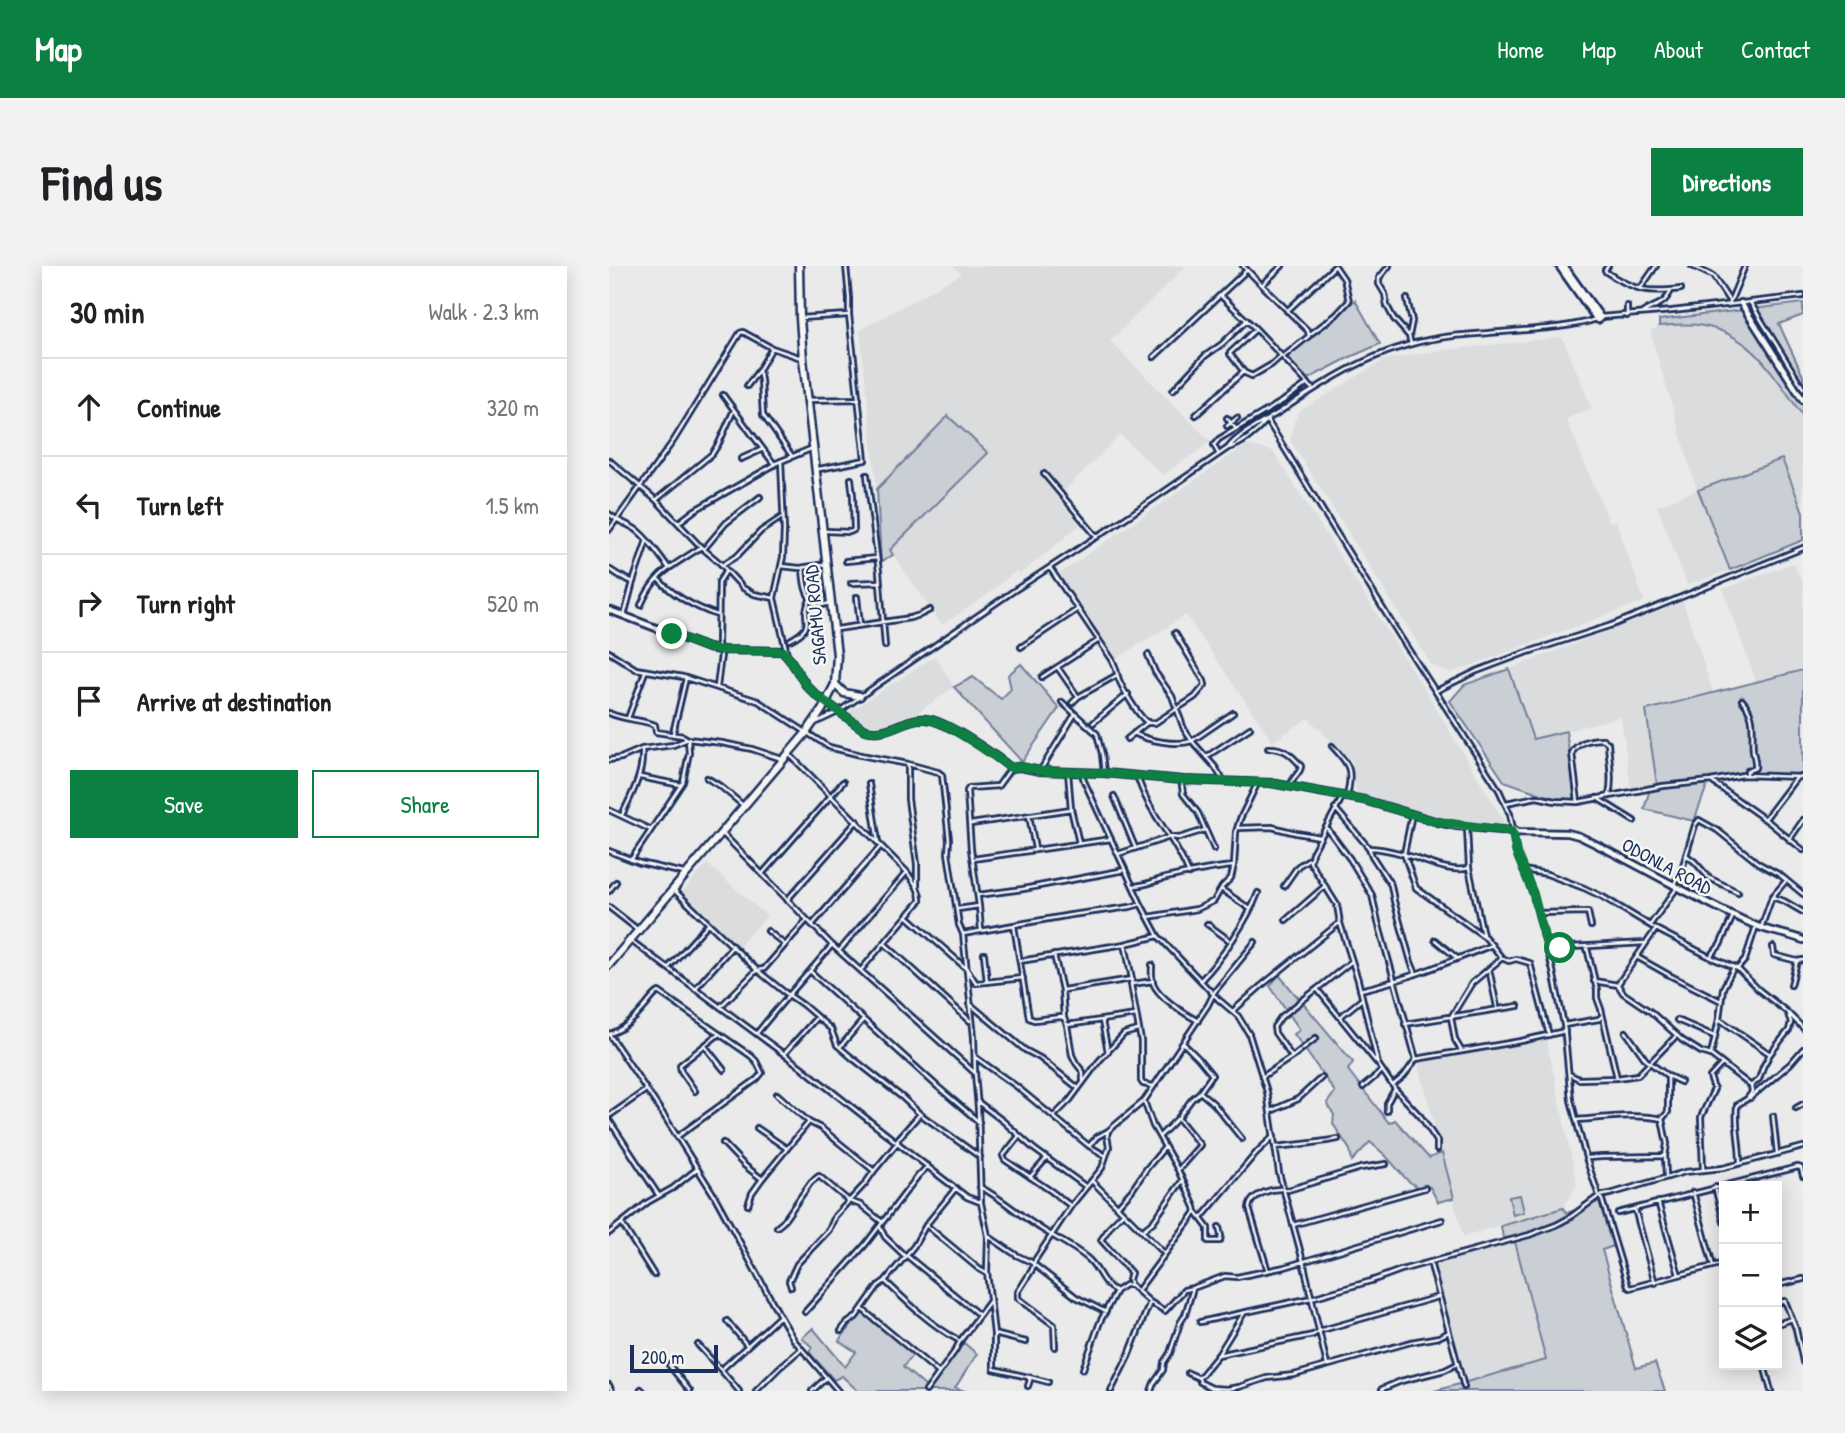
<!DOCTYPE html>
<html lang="en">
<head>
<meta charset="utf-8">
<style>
	body { margin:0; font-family:"Patrick Hand",sans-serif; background:#f2f2f2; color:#202124 }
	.controls { position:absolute; right:21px; bottom:21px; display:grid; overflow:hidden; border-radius:0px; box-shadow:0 4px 18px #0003 }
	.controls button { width:63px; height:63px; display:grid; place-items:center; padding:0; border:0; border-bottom:2px solid #e0e0e0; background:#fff; color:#202124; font:35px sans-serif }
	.scale { position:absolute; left:21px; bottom:18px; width:88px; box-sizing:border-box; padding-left:7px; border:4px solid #1b2f5e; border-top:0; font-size:19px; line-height:24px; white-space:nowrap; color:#1b2f5e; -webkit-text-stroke:5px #f6f6f2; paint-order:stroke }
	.stop { position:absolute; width:21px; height:21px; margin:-16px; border:5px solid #0b8043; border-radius:50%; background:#fff }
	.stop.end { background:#0b8043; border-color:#fff; box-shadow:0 2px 7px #0008 }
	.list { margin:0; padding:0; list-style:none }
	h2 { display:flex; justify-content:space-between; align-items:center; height:91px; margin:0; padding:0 28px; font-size:30px }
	h2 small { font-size:23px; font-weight:400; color:#757577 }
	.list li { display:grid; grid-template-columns:46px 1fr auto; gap:21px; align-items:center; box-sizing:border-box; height:98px; padding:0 28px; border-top:2px solid #e0e0e0 }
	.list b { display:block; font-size:26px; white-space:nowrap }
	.list em { font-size:23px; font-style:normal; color:#757577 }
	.actions { display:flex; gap:14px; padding:21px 28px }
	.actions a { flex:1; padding:16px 0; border:2px solid #0b8043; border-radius:0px; text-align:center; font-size:24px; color:#0b8043 }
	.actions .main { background:#0b8043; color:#fff }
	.icon { flex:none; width:38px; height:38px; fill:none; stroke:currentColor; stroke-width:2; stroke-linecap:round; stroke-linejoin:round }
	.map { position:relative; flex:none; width:1194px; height:1125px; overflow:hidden; border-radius:0px }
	header { display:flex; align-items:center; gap:42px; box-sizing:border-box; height:98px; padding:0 35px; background:#0b8043; color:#fff }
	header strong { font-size:33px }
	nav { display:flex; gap:38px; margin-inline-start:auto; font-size:24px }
	.intro { display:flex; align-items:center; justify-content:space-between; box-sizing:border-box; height:168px; padding:0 42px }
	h1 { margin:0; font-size:49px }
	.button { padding:18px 32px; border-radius:0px; background:#0b8043; color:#fff; font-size:24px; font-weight:700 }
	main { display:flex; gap:42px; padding:0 42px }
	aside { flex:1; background:#fff; border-radius:0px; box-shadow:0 4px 18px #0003 }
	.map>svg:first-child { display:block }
	.built { fill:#dadcde }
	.green { fill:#caced5; stroke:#727e9a; stroke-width:2 }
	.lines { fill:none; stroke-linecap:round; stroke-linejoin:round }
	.street-casing { stroke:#1b2f5e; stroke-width:8 }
	.secondary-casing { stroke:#1b2f5e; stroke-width:10 }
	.highway-casing { stroke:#1b2f5e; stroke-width:11 }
	.street { stroke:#f6f6f2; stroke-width:2.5 }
	.secondary { stroke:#f6f6f2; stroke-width:4.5 }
	.highway { stroke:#f6f6f2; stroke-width:6 }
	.route { stroke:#0b8043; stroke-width:9 }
	.labels { text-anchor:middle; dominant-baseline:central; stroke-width:5; stroke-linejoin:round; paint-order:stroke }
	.street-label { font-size:19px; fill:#1b2f5e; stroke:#f6f6f2 }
</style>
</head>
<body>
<header>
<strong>Map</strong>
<nav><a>Home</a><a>Map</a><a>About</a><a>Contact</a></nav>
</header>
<div class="intro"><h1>Find us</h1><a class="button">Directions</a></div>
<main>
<aside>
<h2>30 min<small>Walk · 2.3 km</small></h2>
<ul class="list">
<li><svg class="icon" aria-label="ahead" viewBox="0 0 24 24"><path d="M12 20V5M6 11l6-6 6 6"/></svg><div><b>Continue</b></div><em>320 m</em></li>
<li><svg class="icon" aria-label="left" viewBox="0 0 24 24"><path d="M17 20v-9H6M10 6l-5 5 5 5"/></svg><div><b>Turn left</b></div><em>1.5 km</em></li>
<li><svg class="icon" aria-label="right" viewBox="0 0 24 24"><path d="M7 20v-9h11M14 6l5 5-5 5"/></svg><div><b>Turn right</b></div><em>520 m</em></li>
<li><svg class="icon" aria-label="arrive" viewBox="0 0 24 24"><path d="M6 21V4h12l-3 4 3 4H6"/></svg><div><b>Arrive at destination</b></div></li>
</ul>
<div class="actions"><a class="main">Save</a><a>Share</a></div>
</aside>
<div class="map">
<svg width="1194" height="1125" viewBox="0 0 1194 1125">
	<rect width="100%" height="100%" fill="#e9eae9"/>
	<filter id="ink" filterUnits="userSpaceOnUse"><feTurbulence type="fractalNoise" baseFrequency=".0143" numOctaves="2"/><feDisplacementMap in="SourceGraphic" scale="14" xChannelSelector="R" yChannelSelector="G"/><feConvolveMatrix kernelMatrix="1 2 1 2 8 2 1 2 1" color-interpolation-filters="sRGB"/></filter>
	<g filter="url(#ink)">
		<path class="built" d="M344,0h233l-76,75 101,101 -48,33 -43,-40 -63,63 23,27 -60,49 -4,-3 -32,26 -42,28 -52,-75 57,-134 -70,73 -17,-159 101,-56z
			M1066,59l27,1 27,8 20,12 18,20 36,50v96l-21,-53 -84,31 32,80 -43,15 -30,-79 40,-16 -47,-159 6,-2 3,-3z
			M953,71l30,71 -26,11 43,103 7,-1 28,80 -193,72 -19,-7 -142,-226 5,-21 3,-3 -1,-3 87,-53 44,-8z
			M637,179l27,6 158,249 76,126 -45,-2 -31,-7 -75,-23 -4,-33 -44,-43 -35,24 -87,-127 -70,44 -57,-85z
			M1184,297l10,21v86l-47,11 -33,-92z
			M1074,336l30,90 -67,18 11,75 -26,5 -10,-73 -88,22 -24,-70z
			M326,390l19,31 -45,32 -30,12 -16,-2 -20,-13z
			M98,598l60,52 -30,32 -57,-53z
			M937,772l31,146 -14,24 -100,28 -45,-174z
			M906,976l31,118 -78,22 -34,-117z"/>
		<path class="green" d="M746,34l25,44 -32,14 -44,23 -20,-19 7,-8z
			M1194,37v12l-24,9 24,52v40c-28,-39 -49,-81 -100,-90 -14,-3 -30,-1 -44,0v-6z
			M339,150l40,37 -98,97 3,5 -12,7 -4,-73z
			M1173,193l21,53v28l-73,30 -32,-80z
			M412,398l38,44 -37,54 -68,-75 19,-10 28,22 10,-10 -3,-14z
			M900,403l24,70 33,-8 10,70 -20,-2 -52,-18 -54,-80 14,-16z
			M1194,404v107l-63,-1 -32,7 -14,38 -50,-12 7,-23 6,-1 -11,-75z
			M670,709l74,87 -5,8 41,53 6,-3 34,38 13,-5 12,45 -16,4 -8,-15 -11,1 -12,-8 -22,-25 -15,-13 -18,19 -2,-11 -17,-26 1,-9 -7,-12 8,-11 -41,-58 6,-4 -30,-44z
			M911,929l4,17 -11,3 -4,-18z
			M991,935l14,45 -12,4 34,118 19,-5 10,28h-231l112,-31 -31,-118 -2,-5 -10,1 -2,-12 62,-18 4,5z
			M253,1045l52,42 -11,14 23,20 18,-17 20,-27 13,11 -22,34 10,3h-107l-16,-15 -8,4 -25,-28 3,-5 -10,-9 11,-10 32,39 11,-15 -17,-11z"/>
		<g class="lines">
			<g class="street-casing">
				<path id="street" d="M634,0l65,65 1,5 -25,20
					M780,0l-10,12v6l6,10 2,12 7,13 15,17
					M999,0l-3,4 1,2c29,19 42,21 75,17
					M1083,0l21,10 17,26
					M653,19l20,-19
					M1031,23l16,-23
					M612,30l35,33 56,59
					M798,33l5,22 -3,15 2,8
					M1121,36l15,-36
					M1141,36l53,86
					M1018,40v10
					M678,45l48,-45
					M1033,47c13,-9 21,-6 29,-22
					M992,51l71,-6 131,-15
					M191,52l49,-3
					M700,69l27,-20 13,-14 -5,-22 -9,-13
					M163,82l-13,22 2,10 2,35 29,41
					M545,91l93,-87
					M635,106l-14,-18v-1l26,-24
					M138,120l12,-16
					M564,124l32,-34 17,-12 25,-24
					M114,129l51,69 39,-16
					M198,134l52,-1
					M587,149l47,-43 9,4 19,-11 10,-9
					M618,152l9,11
					M658,154l134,218 98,152 11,24 3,15
					M618,160l10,-8
					M619,182c13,-3 28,-15 37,-26
					M609,187l-4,-8 5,-6 64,-38 25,-18
					M132,193l22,-10
					M0,194l47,40 45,47 19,16 23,25 11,6 20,4
					M172,195l3,69 -1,27 -9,41 13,56
					M210,203l46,-9 -16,-145v-17l-3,-32
					M435,208l53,63
					M258,209l12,97 6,74
					M47,234l56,-46 7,-11 14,-31
					M0,248c9,8 20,10 29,17 12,10 21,24 30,36
					M69,257l17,-13 79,-45
					M0,264l65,-90 66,-107 3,-1 29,16 29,10
					M217,265l24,1 4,-2 -1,-34 -2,-17
					M95,283l22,-26 34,-26
					M237,295l31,-3
					M113,299l16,-10 23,-24 21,-14
					M172,300l19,2 26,-4
					M194,302c1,15 2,29 15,38l12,-3
					M441,302l61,90c5,7 5,14 8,22 4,9 21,40 30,43 2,0 4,0 6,0l40,-26 10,-12 -1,-4 -29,-48
					M0,303l11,7 13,6
					M49,313c17,18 36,28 59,36
					M242,317l28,-1
					M248,331l3,28
					M32,339c15,-34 31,-38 60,-58
					M15,350l9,-34 14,-42
					M228,363l73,-11 10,-3 10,-5
					M181,374c30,-16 8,-19 20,-40
					M412,381l57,-38
					M0,386l27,17 47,8 75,24 71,46 32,8 47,9 30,8 4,3 7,65 -1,13 11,72 4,9 11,103 1,36 3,35 3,95 7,33 -1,36 7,62v35l34,8 2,3 -2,6
					M539,389l7,17 17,24 12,33 8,12 23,26 8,13
					M449,402l20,29
					M433,411l57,-37
					M108,421l4,-32 -3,-11 1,-62 7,-11
					M827,425l41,-20 45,-17 90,-29 191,-77
					M1133,434c15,17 9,30 11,51 1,7 3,10 2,17l-8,3v4
					M453,436l35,32 5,20 2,19
					M463,437l6,-6 39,-22
					M0,447c14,7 31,6 46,12l1,7 27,4 5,3 1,14 -6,29 -52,78
					M19,452l17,-46
					M206,457l23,-11 174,-120 118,-77 98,-67c11,-15 40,-28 56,-39 53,-36 104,-66 169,-73 32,-3 64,-5 96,-8 15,-2 32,-3 47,-9
					M484,457l35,-29
					M64,467l13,-55
					M525,467c14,8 43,13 58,8l41,-28
					M518,473l21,-17
					M723,480c18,19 21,24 15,50
					M659,482c15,-1 23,6 33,18 0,8 -10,11 -10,20
					M180,488l118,118c6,9 14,18 13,29l-59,69
					M597,491l44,-29
					M0,494l12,-2 21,-9 31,-4 15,-6 34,4 30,6 30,10
					M299,499v34l9,65v23
					M431,505l35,-57
					M459,506l3,37 8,34
					M473,507l2,8 57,123 17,32 60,63 20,17 11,18 18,58 12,81 24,88 24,104
					M528,509c10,37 39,64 52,99
					M31,511l41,8
					M98,512l13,8 24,20
					M574,514l-1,5 1,9 15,19 16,36
					M1102,515l59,42 33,27
					M260,518l9,58
					M505,530l21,51
					M734,530l-31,57 -2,9 27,43 3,18 18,57 20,84 17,25 26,28 16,24v9
					M988,532l37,23
					M969,536l-6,-49c6,-12 20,-14 31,-14l5,4c1,18 5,35 1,52
					M897,537l31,-6 18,4 23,1 85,-16 48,-5 32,-6 60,2
					M726,542l34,40 3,8 19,29 3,16 17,61 5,12
					M0,544l42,20
					M803,548l-8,40 12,34 69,49 17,21 7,3 7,-2 14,4 19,72
					M13,549c10,-21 22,-42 20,-66
					M420,549l6,34
					M1156,553l32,-42
					M362,558l100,-15
					M717,561l24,32 22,36 6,27 38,137
					M629,562l34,-1 24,6 24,4
					M858,562l2,40 14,67
					M112,566l111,113 143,128
					M904,568l3,18 17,41 20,78 11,54 7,75 15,58 13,38 11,-2 75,-22 38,-4 80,-21
					M1181,575l2,-5 11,-16
					M760,582c11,0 23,3 34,6 19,5 46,20 66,14
					M0,585l31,12 44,10
					M509,588l52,-17 9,1 26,-8
					M1077,589l9,7 14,16 29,14
					M364,593l138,-20
					M914,604l24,4 37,14 19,9 53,32 54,28 28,12 21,21 28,22 16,16
					M153,608l81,-92
					M525,620c14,-1 19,-5 32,-8 22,-5 44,-10 67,-12
					M675,620l14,-20 11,-7
					M1064,620l9,-17 13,-44 4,-5 18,10 41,33 22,12 23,19
					M612,623l29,20
					M65,624l83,80 26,21 20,14 28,24 6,16 14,12 52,41 17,16 60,43
					M0,625l7,-9
					M369,629l45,-6 102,-19
					M1163,631l12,4 19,11
					M178,634l70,-79
					M0,641l28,22
					M349,643l21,-3
					M929,647l50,-1 3,14
					M298,650l60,53 9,14 47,-5
					M539,651l49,-8 17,-8 8,-14 9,-9 3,-13 2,-33 4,-13 17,-35
					M677,654l39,-34
					M598,658l22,16
					M203,659l69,-79
					M1041,659l27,-37
					M405,660l15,92 5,2 27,-3 3,1
					M1152,662l11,-31 13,-15
					M372,664l-2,-24 -8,-57 -4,-58 2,-3 29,-2 13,-18
					M159,665l17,14
					M354,668l108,-19 59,-8 11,-3
					M21,674l170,126 142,112 25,19 13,5
					M826,674l22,18
					M275,677l86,78
					M516,678l7,35 -1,5 10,57v40l2,3 10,2
					M1164,681l1,8 23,6
					M978,682l10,42v8l4,11 16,69 21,-3 39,-40
					M939,684l23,-3 74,-4
					M230,685l68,-79
					M375,688l3,28
					M445,689l8,35 2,28 3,7 69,-10
					M1028,691l32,18 52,26
					M1101,691l10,-12 13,-29
					M411,695l105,-17 33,-8
					M743,695l-35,28 60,74
					M543,699c0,5 -1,12 1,18 5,14 32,31 45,38
					M59,702l40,-44
					M1129,702l7,-8 11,-34
					M880,703l8,38
					M201,705l128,116 41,35
					M592,714c20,-20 47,-61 57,-87
					M985,715l24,4 5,8 28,19 31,28 19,12 10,3 40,31
					M523,718l21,-3
					M1009,718l38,-55
					M1182,719l6,-24 6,-1
					M86,723l37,-42
					M454,724l69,-11
					M751,724c45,-10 89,-28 132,-45
					M361,738l55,46 15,8 38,30
					M111,741l37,-37 7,-1 43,-49
					M624,745l28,-25 77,-62
					M731,751l22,-18
					M1110,753l51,35
					M1068,754l37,16
					M493,755l6,31
					M796,758l113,-18
					M458,759l5,30 4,8 7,9v9
					M955,759l35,-6 2,-2
					M1017,766l20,28 22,16 13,6
					M148,767c24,-30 50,-58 75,-88
					M0,768l54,80 51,81 66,121 -59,54 18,21
					M0,768c12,-3 26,-15 34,-25 6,-6 9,-13 16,-17l92,64 5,5 6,12 -5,6 -79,57
					M96,780l19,24
					M231,781l23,-27
					M852,784l-6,-10 -4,-23 21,-34 30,-25
					M175,788l33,-37
					M1102,788l8,-35 4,-31 11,-21
					M366,791l41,29 73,60 17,10
					M683,791l-17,-24 -1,-6 7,-10 36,-28
					M960,808l10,5 38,-1
					M653,811l30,-20 24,-19
					M784,819l11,-9 12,-17 105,-18 44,-10
					M754,821l19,-16
					M86,825l-14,-20 -1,-6 39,-31
					M591,826l14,12 28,35
					M168,828l32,28 12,6 53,43
					M1141,832l40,-34 13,-15
					M535,835l9,25 25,44 17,37 1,5 12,16v13h12l1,-5 -2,-9
					M369,836l25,19 31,28 51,37
					M1187,842l7,-4
					M662,845l27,-12 24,-22
					M778,845v-8l8,-14
					M0,850l37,-26
					M445,850l16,-16 29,-39 25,-27 14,-4
					M1164,850l4,37
					M1053,853l6,-7v-36
					M0,854l50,76
					M968,854c26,-2 60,-7 85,-1l5,25 -2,12 1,20
					M148,862l29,20
					M410,870l-16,20 2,4 46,31 20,15
					M551,870l18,-18 14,-19 8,-7 12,-17 -14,-17 -15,-15
					M288,874l23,-26
					M114,877l21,22 18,14
					M480,880l8,-9 11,-6
					M666,881c21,-2 42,-4 63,-8
					M979,892l14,-1 63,-1
					M1131,897c0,-22 -5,-35 -3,-58l10,-6 5,-7 -1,-6 8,-7 4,-12 7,-13 19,-24 2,-8 -3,-8
					M1094,903l-2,-52 13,-28 -4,-12 12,-13
					M569,904l22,-25 -22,-27
					M421,911l16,-18
					M483,915l73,73 -26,35
					M371,921c22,11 40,29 60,41 15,10 33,18 47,30 12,9 14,27 29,33l9,-6h6l19,17 15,9 19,-21 9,-2
					M1106,921l9,35
					M1084,926l20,74
					M1049,936l21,73
					M139,939l4,-12 10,-14 47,-57
					M508,941l15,-17 15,-22 18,-21
					M1026,943l20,74
					M514,947l-11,11 -11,16 30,33 -2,6 1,5
					M1009,947l180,-46 3,1 2,8
					M593,951l55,-65 17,-16
					M13,958l32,51
					M317,959l53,44 7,4
					M684,959l132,-37
					M168,961l6,-5 28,-40 8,-6 30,25 12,4 21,17
					M271,961l5,10 20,19
					M534,964l10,-8 29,-41
					M0,967l39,-31 25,-14 24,-19
					M379,970l28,19 15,7 45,35 30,15
					M556,988l31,-42
					M297,989l73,60
					M821,996l34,125
					M659,1005l-19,-63c2,-15 26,-21 39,-18l73,-22 25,-4
					M276,1015c23,22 47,45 75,60l30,-40
					M1168,1019l26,-6
					M182,1021l-2,-6 8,-17 32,-34 6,-14 30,-32 9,-13 24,-29
					M1168,1037l8,-2 11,28 7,33
					M253,1043l77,64
					M196,1046l60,-67 53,-69 10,-10
					M171,1050l14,24 44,51
					M118,1055l20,24
					M591,1056l111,-24 60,-17 30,-11 128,-35 27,-10 13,-7 30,-22 3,4 26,86 2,2 94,-25
					M1168,1058l15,-5
					M232,1065l5,-7 10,-7 22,-31 7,-5 29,-35 12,-21 30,-37
					M385,1068l32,8
					M89,1079l23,25
					M446,1081l-1,-22 -36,-27v-6l14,-22 3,-10 36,-54 31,-38 7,-21 -2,-11 1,-5 36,-30 64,-96 7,-14 40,-49
					M609,1089l95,-20 6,-4 119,-34
					M60,1099l21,26
					M1155,1099l7,26
					M1167,1099l1,1
					M474,1103l17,-47 16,-31
					M579,1107l11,5 1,4 12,6 15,1 12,-2 28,-9 27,-3 117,-33 28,-5 10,-5
					M420,1111l19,5
					M590,1112l19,-23 26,-42
					M0,1119l3,6
					M32,1123l2,2
					M773,1123l19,-8 44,-11 12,-6
					M147,1125l23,-23 22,-19
					M203,1125l13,-12
					M317,1125l29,-40 5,-10
					M502,1125l17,-34 22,-55
					M542,1125l3,-8 9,-13 1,-8 6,-9 10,-30 5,-8 8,-27 32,-12 12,1 48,-10 157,-47"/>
			</g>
			<g class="secondary-casing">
				<path id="secondary" d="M950,0l36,51
					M955,0l35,49
					M1132,37l62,97
					M989,49l3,2 -3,3 -3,-3z
					M0,344l99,38 12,2 63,1 6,7 17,27 10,10 47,34c25,9 39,-12 63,-10 19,1 69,36 85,49l9,-1 20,4 64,2 79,7 88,3 93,17 74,22 19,4 54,5
					M904,563l3,2 -1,3 -4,-2z
					M907,566l52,1 11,3c59,28 114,62 173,88 16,8 34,9 51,16"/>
			</g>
			<g class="highway-casing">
				<path id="highway" d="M226,418l9,9 16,3
					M0,699l197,-232 16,-23 13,-26 2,-29 -34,-296 -3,-41 -1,-52"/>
			</g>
			<use href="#street" class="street"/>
			<use href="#secondary" class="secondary"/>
			<use href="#highway" class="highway"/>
		</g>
	</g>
	<g class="lines" filter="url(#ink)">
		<path class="route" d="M63,368l36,14 12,2 63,1 6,7 17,27 10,10 47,34c24,10 40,-12 63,-10 19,1 69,37 85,49l9,-2 20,5 64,2 79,7 88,3 93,17 74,22 73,9 2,3 3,18 17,41 15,57 12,-2"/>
	</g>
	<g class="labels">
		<g class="street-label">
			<text transform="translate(206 349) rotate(-95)">SAGAMU ROAD</text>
			<text transform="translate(1058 600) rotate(28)">ODONLA ROAD</text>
		</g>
	</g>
</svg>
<div class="controls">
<button>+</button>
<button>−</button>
<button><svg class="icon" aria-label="layers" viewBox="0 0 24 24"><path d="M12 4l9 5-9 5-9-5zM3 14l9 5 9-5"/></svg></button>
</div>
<div class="scale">200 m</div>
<div class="stop" style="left:951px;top:682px"></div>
<div class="stop end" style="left:63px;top:368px"></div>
</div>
</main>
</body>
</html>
